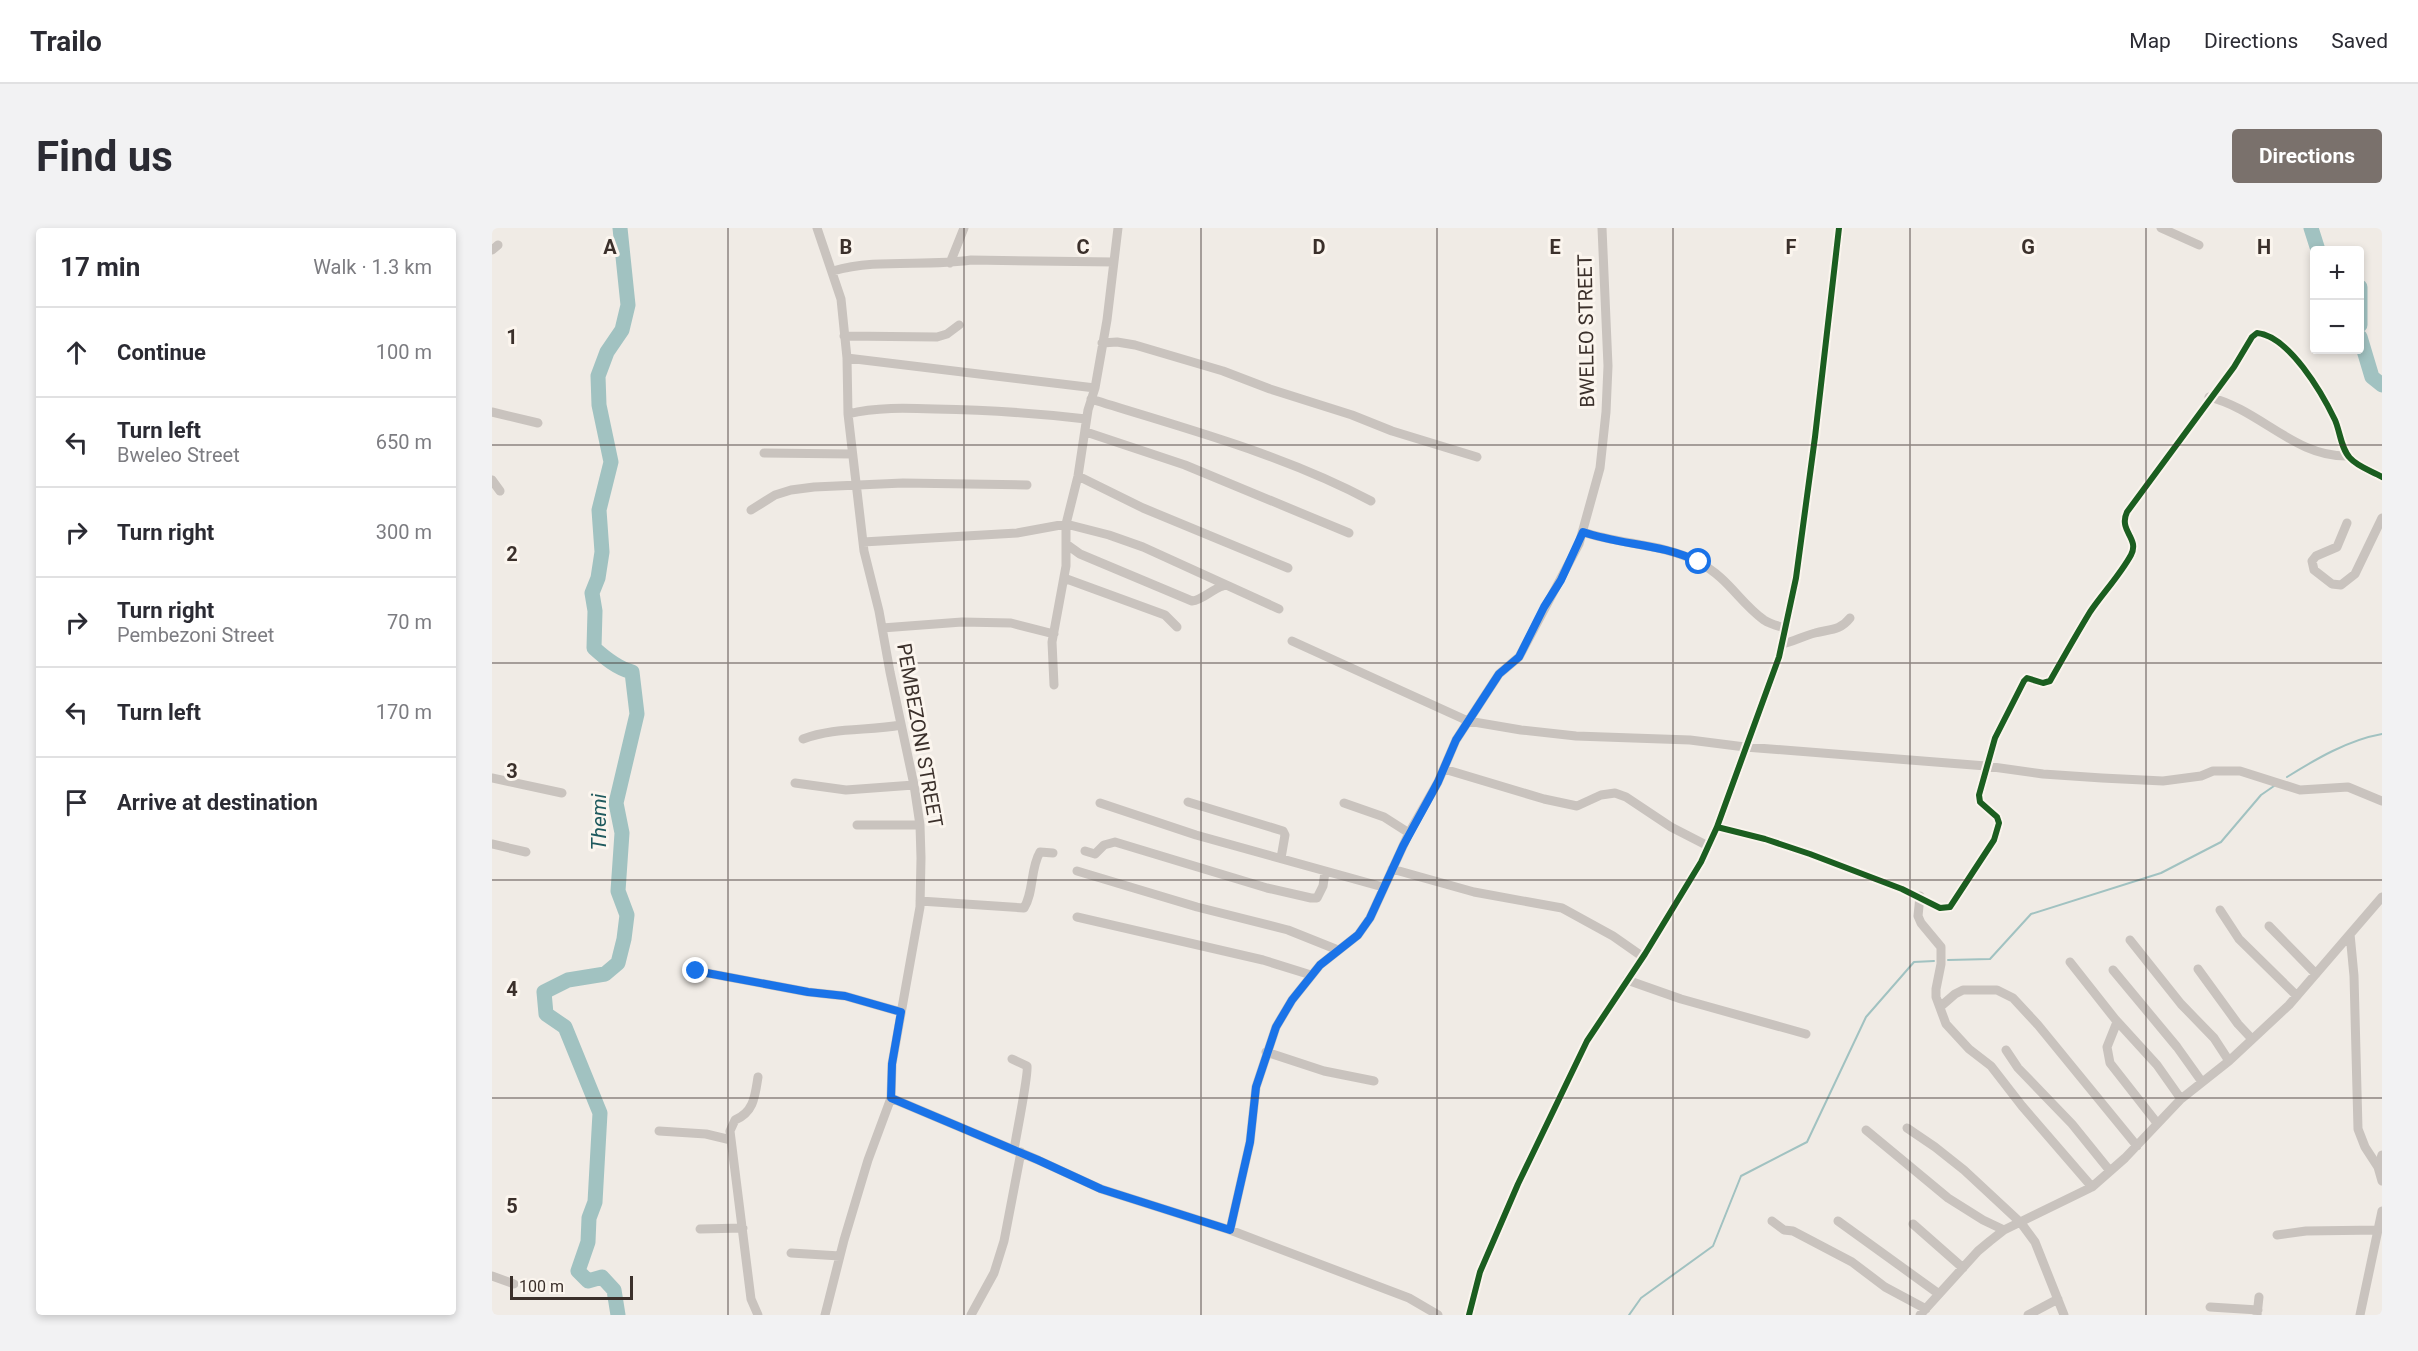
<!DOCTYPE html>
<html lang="en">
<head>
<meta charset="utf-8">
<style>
	body { margin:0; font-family:Roboto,sans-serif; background:#f2f2f3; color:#2b2b33 }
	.controls { position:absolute; right:18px; top:18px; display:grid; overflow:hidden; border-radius:6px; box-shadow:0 3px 9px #0003 }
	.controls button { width:54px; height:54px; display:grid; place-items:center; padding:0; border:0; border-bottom:2px solid #e1e1e2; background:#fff; color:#2b2b33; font:30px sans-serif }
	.scale { position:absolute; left:18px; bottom:15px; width:123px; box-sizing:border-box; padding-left:6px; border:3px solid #3b302b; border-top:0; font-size:16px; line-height:21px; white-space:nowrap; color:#3b302b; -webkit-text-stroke:4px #fbf5ee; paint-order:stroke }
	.stop { position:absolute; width:18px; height:18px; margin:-14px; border:4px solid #1a73e8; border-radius:50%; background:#fff }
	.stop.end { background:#1a73e8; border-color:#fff; box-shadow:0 2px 6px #0008 }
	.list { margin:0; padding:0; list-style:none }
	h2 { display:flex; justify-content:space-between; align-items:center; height:78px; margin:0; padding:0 24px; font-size:26px }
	h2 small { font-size:20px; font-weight:400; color:#7c7c81 }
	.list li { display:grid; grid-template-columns:39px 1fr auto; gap:18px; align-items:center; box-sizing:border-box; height:90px; padding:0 24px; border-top:2px solid #e1e1e2 }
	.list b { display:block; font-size:22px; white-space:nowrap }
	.list p { margin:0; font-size:20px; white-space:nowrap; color:#7c7c81 }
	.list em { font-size:20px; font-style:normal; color:#7c7c81 }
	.icon { flex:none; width:33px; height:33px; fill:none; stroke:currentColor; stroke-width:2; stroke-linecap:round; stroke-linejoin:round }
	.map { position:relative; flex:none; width:1890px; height:1087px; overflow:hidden; border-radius:6px }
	header { display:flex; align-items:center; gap:36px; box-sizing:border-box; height:84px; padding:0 30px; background:#fff; border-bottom:2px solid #e1e1e2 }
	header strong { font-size:28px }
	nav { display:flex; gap:33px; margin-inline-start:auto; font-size:21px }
	.intro { display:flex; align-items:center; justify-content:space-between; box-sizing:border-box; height:144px; padding:0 36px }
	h1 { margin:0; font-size:42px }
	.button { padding:15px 27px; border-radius:6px; background:#7a716c; color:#fff; font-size:21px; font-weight:700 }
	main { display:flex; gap:36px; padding:0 36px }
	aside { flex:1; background:#fff; border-radius:6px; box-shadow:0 3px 9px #0003 }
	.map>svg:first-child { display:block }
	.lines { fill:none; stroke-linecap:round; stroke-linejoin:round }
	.stream { stroke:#a1c2c1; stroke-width:2 }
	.river { stroke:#a1c2c1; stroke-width:15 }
	.minor { stroke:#c9c3be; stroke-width:9 }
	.cycleway-casing { stroke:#fbf5ee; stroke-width:10 }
	.cycleway { stroke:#1b5e20; stroke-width:6 }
	.route { stroke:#1a73e8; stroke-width:8 }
	.grid { fill:none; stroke:#3b302b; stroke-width:1.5; stroke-opacity:0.55 }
	.labels { text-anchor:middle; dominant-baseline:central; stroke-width:6; stroke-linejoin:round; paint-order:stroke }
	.street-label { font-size:20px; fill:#3b302b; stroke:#fbf5ee }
	.water-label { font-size:21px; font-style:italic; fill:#1f5a5e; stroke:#fbf5ee }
	.grid-label { font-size:20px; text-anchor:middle; font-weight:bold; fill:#3b302b; stroke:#fbf5ee; stroke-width:6; stroke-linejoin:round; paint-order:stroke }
</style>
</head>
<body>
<header>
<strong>Trailo</strong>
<nav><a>Map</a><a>Directions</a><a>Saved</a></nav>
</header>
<div class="intro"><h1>Find us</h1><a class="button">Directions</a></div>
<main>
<aside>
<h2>17 min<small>Walk · 1.3 km</small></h2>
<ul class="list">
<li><svg class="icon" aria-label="ahead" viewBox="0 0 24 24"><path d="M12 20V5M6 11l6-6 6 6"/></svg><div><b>Continue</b></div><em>100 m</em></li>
<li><svg class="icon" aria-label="left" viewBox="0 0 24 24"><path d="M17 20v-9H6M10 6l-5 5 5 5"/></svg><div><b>Turn left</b><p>Bweleo Street</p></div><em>650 m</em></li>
<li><svg class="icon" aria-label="right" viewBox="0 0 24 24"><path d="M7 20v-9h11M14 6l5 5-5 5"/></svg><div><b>Turn right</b></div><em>300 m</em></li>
<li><svg class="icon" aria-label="right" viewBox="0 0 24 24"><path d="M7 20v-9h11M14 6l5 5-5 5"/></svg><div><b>Turn right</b><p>Pembezoni Street</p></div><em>70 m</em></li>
<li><svg class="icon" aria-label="left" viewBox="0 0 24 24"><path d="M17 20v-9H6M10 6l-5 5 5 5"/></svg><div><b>Turn left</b></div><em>170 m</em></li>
<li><svg class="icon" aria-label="arrive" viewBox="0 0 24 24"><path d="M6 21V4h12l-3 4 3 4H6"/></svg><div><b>Arrive at destination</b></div></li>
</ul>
</aside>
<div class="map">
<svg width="1890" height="1087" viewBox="0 0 1890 1087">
	<rect width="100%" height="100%" fill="#f0ebe5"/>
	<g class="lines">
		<path class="stream" d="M1795,549c29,-18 61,-37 95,-43
			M1456,732l42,-1 41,-45 130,-41 60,-31 40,-47 13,-9
			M1137,1087l12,-17 72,-52 28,-70 66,-34 59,-125 48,-55 20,-1"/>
		<path class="river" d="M1819,0l7,22
			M1868,59v38
			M1868,109l12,40 10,8
			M126,1087l-4,-25 -12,-13 -14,4 -10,-10 10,-29 1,-24 6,-16 5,-89 -35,-86 -19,-13 -2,-22 24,-12 37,-6 13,-11 6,-24 3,-24 -9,-24 4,-58 -6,-30 21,-89 -5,-42c-15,-4 -27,-14 -38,-24l1,-37 -3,-18 6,-15 4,-26 -3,-42 12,-48 -12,-57 -1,-29 9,-24 15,-22 6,-25 -8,-77"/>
		<path class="minor" d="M325,0l24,71 6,59 1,56 16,137 15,60 11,61 24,113 6,40 1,33 -1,49 -28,157 -1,34 -23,62 -24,80 -19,75
			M1669,0l38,17
			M0,22l6,-5
			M458,35l14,-35
			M341,43c45,-13 92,-4 138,-11l143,2
			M352,108l93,1 10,-3 12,-9
			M610,115l15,-1 18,3 88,26 47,18 82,26 40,16 85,26
			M355,130l248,30
			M1717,169c52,13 85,60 139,59
			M599,171c95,30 192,55 280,102
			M0,184l46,11
			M356,186c28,-7 58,-6 87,-5 51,1 101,4 151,10
			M594,204l99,33 164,68
			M272,225l88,1
			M586,248l65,32 145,60
			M0,252l8,11
			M259,282l24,-15 16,-5 23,-3 89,-4 124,2
			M1855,295l-10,24 -21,9 -4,5 2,9 18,14 9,1 14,-11 27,-56
			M1091,304c38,13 79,11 115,30 31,16 41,40 66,58 6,4 14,6 21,8
			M371,314l154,-9 49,-9 43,11 34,12 136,62
			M574,316l14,10 112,47c11,-1 20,-12 31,-15
			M572,350l101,37 12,12
			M390,400l80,-6 49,1 43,11
			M800,413l176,80 53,9 55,6 114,4 55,7 241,19 57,8 59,4 61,3 38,-5 12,-5h27l60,19 48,-3 34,14
			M1290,416c11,-2 21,-8 33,-11 14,-4 25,-2 35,-15
			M562,457l-2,-43 14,-76v-42l12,-48 10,-66 7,-22 12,-68 11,-92
			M311,511c31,-12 65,-8 98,-14
			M952,541l100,30 33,7 24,-11 14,-2 11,4 45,30 37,19
			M0,550l70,15
			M303,555l51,7 68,-5
			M696,574l95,29 2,4 -4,23
			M608,575l96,32 187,52
			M852,575l40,14 25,16
			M365,597h63
			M1225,599l48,12 45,15 92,35 38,19 10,-1 44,-67 5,-17 -2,-6 -17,-15 -1,-7 16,-57 29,-57 3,-3 16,5 7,-2c13,-23 26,-46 40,-69 13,-19 30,-37 41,-57 9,-17 -13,-24 -4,-43l107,-145 18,-30 5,-4c32,3 65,60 78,87 5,11 6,29 15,38 8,9 22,13 32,19
			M0,616l34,8
			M593,623l10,3 9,-9 11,-3 152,46 44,10h6l6,-12 2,-14
			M900,641l82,23 88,16 51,28 30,21
			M585,643l120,36 91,23 50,20
			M1428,668l-2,20 3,7 20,24v17l-5,25v8l10,27 23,25 22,17 31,40 70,81
			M428,673l104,7c10,-16 6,-39 16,-56l13,1
			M1728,682l19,29 58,57
			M585,689l186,43 48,15
			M1777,698l47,48
			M1858,706l4,42 4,153 7,18 13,20 4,14
			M1638,712l51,64 33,34 15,23
			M1578,734l45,57 42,46 24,34
			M1706,741l40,55 14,15
			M1621,742l64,77 25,35
			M204,743l112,21 37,4 56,16
			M1135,752l54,19 125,35
			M1448,779l15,-13 8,-4h34l16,8 25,27 99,121
			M1625,794l-10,25 3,16 47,60
			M1514,822l12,18 54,56 38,47
			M774,824l58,19 50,10
			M520,831l15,7c2,7 -11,70 -13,84
			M399,870l147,62 63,29 129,41 179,68 29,17
			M1415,900l28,19 29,23 57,53 14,19 29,73
			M1374,902l82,68 35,22 21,10
			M167,903l47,3 25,6
			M1886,939l4,-12
			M1280,993l12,9 9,1 59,31 33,25 41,22
			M1346,993l101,73
			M1421,996l50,44
			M208,1001l43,-1
			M738,1002l20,-88 6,-55 20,-60 16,-27 28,-35 38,-30 12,-17 39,-85 29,-51 18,-42 43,-66 20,-17 60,-113 21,-76 6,-56 2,-46 -6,-138
			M1785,1007l29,-4 73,-1
			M299,1025l49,3
			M0,1048l22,8
			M1718,1079l48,3
			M266,1087l-7,-16 -21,-168 5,-11c19,-8 20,-24 23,-43
			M479,1087l23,-42 10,-32 17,-89
			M977,1087l11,-43 38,-88 69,-143 58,-87 56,-92 16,-35 62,-170 17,-79 19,-141 24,-209
			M1428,1087l58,-64 12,-10 14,-11 88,-43 33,-29 56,-59 48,-38 60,-56 93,-108
			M1536,1087l30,-16
			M1765,1087l2,-18
			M1868,1087l22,-104"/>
		<g class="cycleway-casing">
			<path id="cycleway" d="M1225,599l48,12 45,15 92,35 38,19 10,-1 44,-67 5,-17 -2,-6 -17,-15 -1,-7 16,-57 29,-57 3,-3 16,5 7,-2c13,-23 26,-46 40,-69 13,-19 30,-37 41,-57 9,-17 -13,-24 -4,-43l107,-145 18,-30 5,-4c32,3 65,60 78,87 5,11 6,29 15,38 8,9 22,13 32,19
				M977,1087l11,-43 38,-88 69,-143 58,-87 56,-92 16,-35 62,-170 17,-79 19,-141 24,-209"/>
		</g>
		<use href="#cycleway" class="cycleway"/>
	</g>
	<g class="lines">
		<path class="route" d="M204,743l112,21 37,4 56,16 -9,52 -1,34 147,62 63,29 129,41 20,-88 6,-55 20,-60 16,-27 28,-35 38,-30 12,-17 33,-72 35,-64 18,-42 43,-66 20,-17 25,-50 17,-27 22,-48c40,14 77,11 116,30"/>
	</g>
	<path class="grid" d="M236,0v1087M472,0v1087M709,0v1087M945,0v1087M1181,0v1087M1418,0v1087M1654,0v1087M0,217h1890M0,435h1890M0,652h1890M0,870h1890"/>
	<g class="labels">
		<g class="street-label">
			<text transform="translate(1094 103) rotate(-91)">BWELEO STREET</text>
			<text transform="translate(428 507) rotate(80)">PEMBEZONI STREET</text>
		</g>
		<g class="water-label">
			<text transform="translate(107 594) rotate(-90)">Themi</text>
		</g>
	</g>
	<g class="grid-label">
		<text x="118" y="26">A</text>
		<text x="354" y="26">B</text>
		<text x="591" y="26">C</text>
		<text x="827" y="26">D</text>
		<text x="1063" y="26">E</text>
		<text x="1299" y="26">F</text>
		<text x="1536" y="26">G</text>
		<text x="1772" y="26">H</text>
		<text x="20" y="116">1</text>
		<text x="20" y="333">2</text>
		<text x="20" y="550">3</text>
		<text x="20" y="768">4</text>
		<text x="20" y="985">5</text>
	</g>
</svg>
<div class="controls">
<button>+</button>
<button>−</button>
</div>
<div class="scale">100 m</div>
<div class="stop" style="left:1207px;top:334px"></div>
<div class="stop end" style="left:204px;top:743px"></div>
</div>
</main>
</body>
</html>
